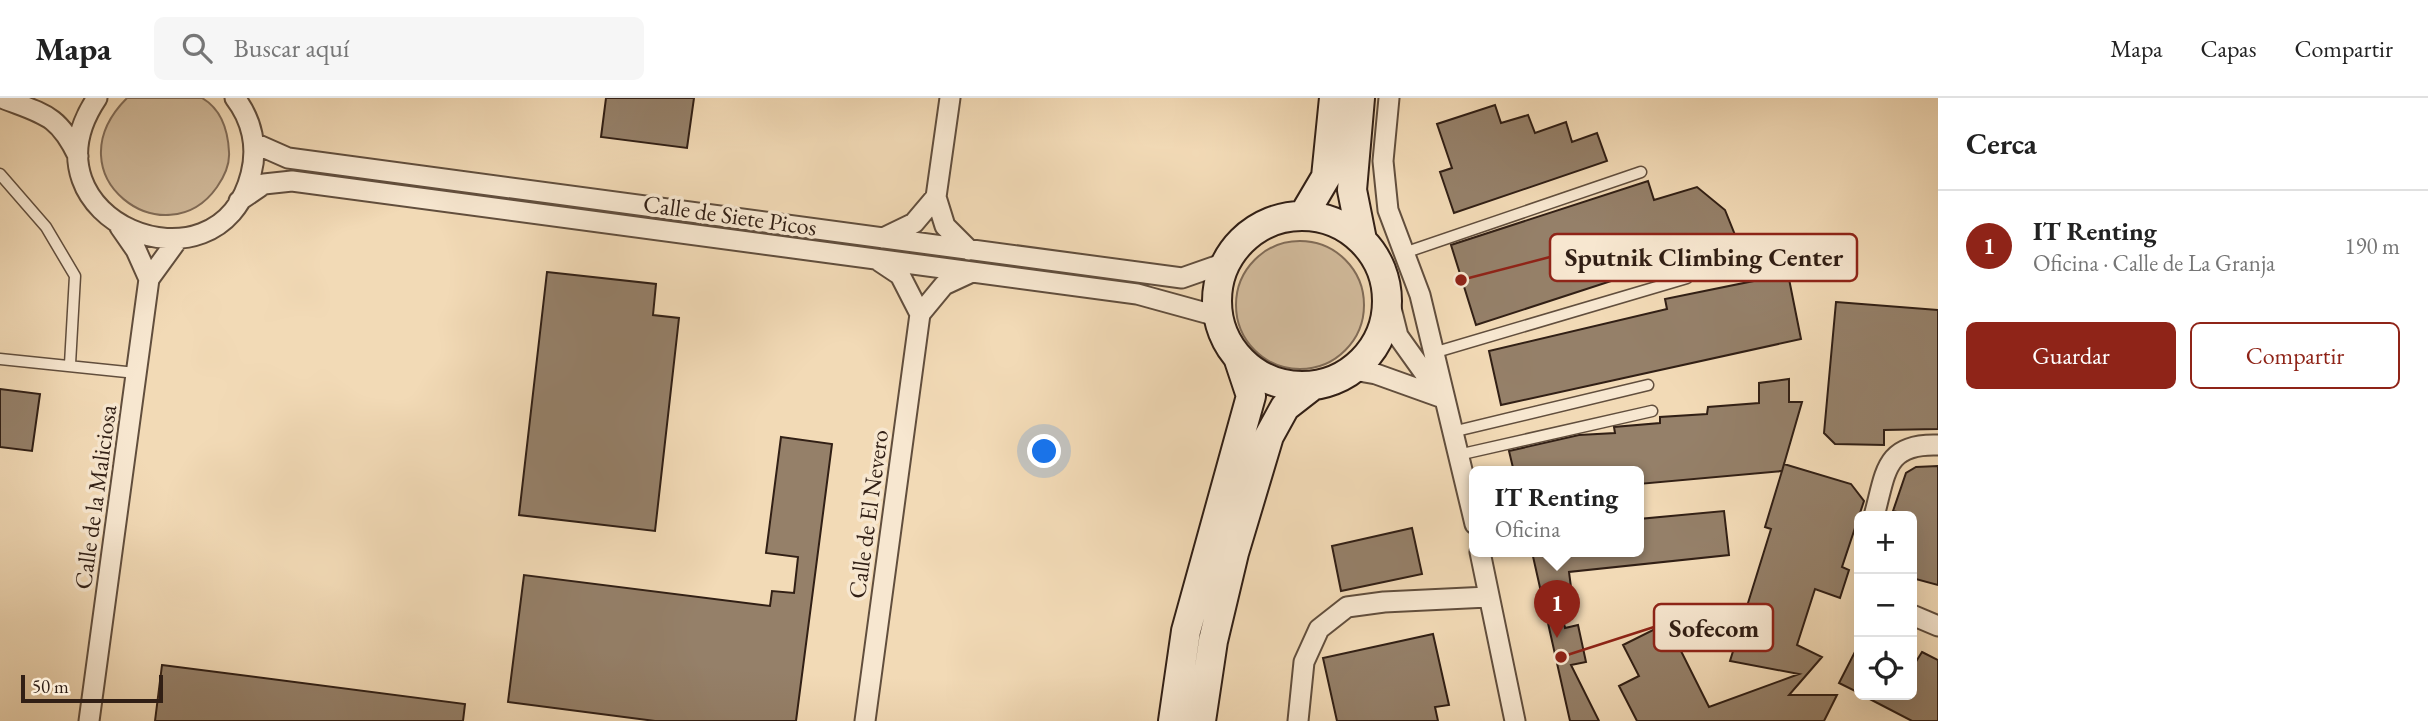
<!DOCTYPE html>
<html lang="es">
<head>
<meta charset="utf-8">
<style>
	body { margin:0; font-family:"EB Garamond",serif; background:#f6f6f6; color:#222 }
	.controls { position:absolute; right:21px; bottom:21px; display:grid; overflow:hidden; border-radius:10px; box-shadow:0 7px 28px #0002 }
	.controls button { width:63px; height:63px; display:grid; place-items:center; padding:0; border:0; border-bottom:2px solid #e0e0e0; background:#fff; color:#222; font:35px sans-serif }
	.scale { position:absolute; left:21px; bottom:18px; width:142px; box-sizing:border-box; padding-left:7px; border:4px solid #311f15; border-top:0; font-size:19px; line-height:24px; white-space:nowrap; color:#311f15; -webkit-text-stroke:5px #f7e7d0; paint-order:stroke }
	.you { position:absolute; left:1045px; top:354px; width:24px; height:24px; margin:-18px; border:5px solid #fff; border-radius:50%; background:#1a73e8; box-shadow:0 0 0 10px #1a73e833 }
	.badge { display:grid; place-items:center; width:46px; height:46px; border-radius:50%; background:#8f2418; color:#fff; font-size:23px; font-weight:700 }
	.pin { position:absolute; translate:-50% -58px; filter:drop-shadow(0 2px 4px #0008) }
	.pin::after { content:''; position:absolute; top:37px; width:24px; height:21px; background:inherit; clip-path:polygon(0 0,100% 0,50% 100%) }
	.popup { position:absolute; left:1469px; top:368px; width:175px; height:91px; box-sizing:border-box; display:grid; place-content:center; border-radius:10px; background:#fff; filter:drop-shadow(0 2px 5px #0005); font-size:23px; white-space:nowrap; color:#767676 }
	.popup b { font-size:26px; color:#222 }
	.popup::after { content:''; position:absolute; left:50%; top:100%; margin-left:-14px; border:14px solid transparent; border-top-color:#fff }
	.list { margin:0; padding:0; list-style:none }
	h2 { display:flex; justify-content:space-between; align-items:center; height:91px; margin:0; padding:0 28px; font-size:30px }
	h2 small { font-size:23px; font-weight:400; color:#767676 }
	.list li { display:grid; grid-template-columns:46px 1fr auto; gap:21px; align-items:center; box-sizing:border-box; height:112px; padding:0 28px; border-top:2px solid #e0e0e0 }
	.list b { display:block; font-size:26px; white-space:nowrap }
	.list p { margin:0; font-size:23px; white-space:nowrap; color:#767676 }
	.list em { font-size:23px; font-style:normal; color:#767676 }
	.actions { display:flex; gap:14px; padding:21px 28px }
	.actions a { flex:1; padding:16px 0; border:2px solid #8f2418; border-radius:10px; text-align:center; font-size:24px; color:#8f2418 }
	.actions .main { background:#8f2418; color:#fff }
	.icon { flex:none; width:38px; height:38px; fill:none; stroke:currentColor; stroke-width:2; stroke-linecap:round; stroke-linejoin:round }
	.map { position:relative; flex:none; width:1938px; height:623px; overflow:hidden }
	header { display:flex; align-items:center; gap:42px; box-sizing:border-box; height:98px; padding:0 35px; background:#fff; border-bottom:2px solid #e0e0e0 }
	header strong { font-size:33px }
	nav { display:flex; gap:38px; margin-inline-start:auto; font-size:24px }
	.search { width:490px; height:63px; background:#f6f6f6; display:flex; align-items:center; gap:18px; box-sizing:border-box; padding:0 24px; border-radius:10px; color:#767676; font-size:26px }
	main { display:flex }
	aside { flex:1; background:#fff }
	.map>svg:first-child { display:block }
	.green { fill:#d1ba9b; stroke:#816c58; stroke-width:2 }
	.building { fill:#958069; stroke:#311f15; stroke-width:2 }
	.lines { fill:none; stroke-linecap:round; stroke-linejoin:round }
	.lane-casing { stroke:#614e3d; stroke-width:13 }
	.street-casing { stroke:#614e3d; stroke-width:23 }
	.secondary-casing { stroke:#311f15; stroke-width:32 }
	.lane { stroke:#f7e7d0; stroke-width:10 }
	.street { stroke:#f7e7d0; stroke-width:19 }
	.secondary { stroke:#f7e7d0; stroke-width:28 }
	.labels { text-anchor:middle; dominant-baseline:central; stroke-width:7; stroke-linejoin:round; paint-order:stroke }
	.street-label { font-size:24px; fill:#311f15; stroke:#f7e7d0 }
	.leader { fill:none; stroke:#8f2418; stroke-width:2.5 }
	.callout-dot { fill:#8f2418; stroke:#f7e7d0; stroke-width:2.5 }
	.callout { fill:#f7e7d0; stroke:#8f2418; stroke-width:2.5 }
	.callout-label { font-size:26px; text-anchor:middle; font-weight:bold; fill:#311f15 }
</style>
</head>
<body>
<header>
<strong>Mapa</strong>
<div class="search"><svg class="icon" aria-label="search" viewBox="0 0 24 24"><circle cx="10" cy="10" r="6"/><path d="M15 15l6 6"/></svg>Buscar aquí</div>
<nav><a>Mapa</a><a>Capas</a><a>Compartir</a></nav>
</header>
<main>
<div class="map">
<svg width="1938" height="623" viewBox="0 0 1938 623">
	<rect width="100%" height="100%" fill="#f2dab6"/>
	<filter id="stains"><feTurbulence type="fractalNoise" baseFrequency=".00286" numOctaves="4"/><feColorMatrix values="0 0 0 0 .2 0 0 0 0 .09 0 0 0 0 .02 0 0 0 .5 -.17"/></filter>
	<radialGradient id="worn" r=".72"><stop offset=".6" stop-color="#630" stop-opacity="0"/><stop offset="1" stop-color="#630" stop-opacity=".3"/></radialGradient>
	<path class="green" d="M127,0h75c19,11 26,33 27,54 1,13 -5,25 -12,35 -51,73 -168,-11 -90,-89z
		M1236 207a64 64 0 1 1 128 0a64 64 0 1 1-128 0Z"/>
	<path class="building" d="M606,0h88l-7,50 -86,-11z
		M1495,7l6,18 27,-8 7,18 31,-11 6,20 25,-9 10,28 -153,52 -14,-41 12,-4 -15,-44z
		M1648,83l6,19 43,-13 28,23 12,30 -261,85 -25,-80z
		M547,174l109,12 -3,31 26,3 -24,213 -136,-16z
		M1788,176l13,65 -300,66 -12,-54 178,-42 -2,-10z
		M1836,204l102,8v119l-54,1v15l-49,-1 -11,-11z
		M1789,281v23h13l-20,69 2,-7 67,20 13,17 -22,66 7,3 -9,28 -25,-9 -18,56 25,12 -33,38h48l-13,26h-187l-18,-35 20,-10 -16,-31 44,-22 42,84 90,-33 -69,-13 41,-132 -6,-2 17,-56 -143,13v-12h-125l-5,-21 70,-16 36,-2 -1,-6 46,-4v-6l47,-3 1,-7 51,-4v-20z
		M0,291l40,5 -8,57 -32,-4z
		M781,339l51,7 -36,277h-141l-147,-19 16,-127 246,31 2,-15 22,2 4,-36 -32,-4z
		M1938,368v119l-26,-7v-62l-19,-5 13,-38 10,-6z
		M1724,413l5,44 -160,17 3,23 -14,2 7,31 13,-3 8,37 -15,3 28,56h-29l-38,-169h107v-33z
		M1412,430l10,46 -81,17 -9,-45z
		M1433,536l16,71 -14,2 3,14h-101l-14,-63z
		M1859,546v49l-20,-10z
		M1922,554l16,8v61h-26l-50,-26h50v-27z
		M162,567l303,39 -2,17h-308z"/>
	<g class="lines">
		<g class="lane-casing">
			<path id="lane" d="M0,76l46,53 29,49 -5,88
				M1404,155l237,-81
				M1433,255l254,-75
				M0,261l136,14
				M1452,334l196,-47
				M1458,357l194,-44"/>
		</g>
		<g class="street-casing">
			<path id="street" d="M2,0c41,16 56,16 76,58
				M97,0c-82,122 122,204 154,76 7,-27 1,-54 -16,-76
				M950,0l-14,99 9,29 24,24
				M1389,0l-6,63 5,49 32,85 55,229
				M254,45l34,15 894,120 43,-15
				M239,103l25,-17 28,-3 845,113 80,22
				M120,129l16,23 13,29
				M883,140l31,-15 22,-26
				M879,163l21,14 20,39
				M1387,194l11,44 40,56
				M1353,272l23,4 67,24
				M1874,418c12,-43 10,-73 64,-71
				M1480,454l35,169
				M1912,517l26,11
				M89,623l60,-442 29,-40
				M865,623l55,-407 24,-29 28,-13
				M1298,623l6,-59 15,-33 28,-22 37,-5 104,-5"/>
		</g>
		<g class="secondary-casing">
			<path id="secondary" d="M1360,0l-8,92 10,50
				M1217 203a85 85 0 1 1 170 0a85 85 0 1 1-170 0Z
				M1303,118l23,-39 8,-79
				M1173,623l13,-90 65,-235 -12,-36
				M1201,623l12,-80 21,-88 35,-117 16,-29 27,-21"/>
		</g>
		<use href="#lane" class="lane"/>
		<use href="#street" class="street"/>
		<use href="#secondary" class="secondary"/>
	</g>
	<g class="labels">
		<g class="street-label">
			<text transform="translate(730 117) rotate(8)">Calle de Siete Picos</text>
			<text transform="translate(95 399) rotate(-82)">Calle de la Maliciosa</text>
			<text transform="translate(868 416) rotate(-82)">Calle de El Nevero</text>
		</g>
	</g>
	<path class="leader" d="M1461 182L1550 159M1561 559L1654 529"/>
	<g class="callout-dot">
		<circle cx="1461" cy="182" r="7"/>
		<circle cx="1561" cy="559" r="7"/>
	</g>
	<g class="callout">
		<rect x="1550" y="136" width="307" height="47" rx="7"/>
		<rect x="1654" y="506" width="119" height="47" rx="7"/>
	</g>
	<g class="callout-label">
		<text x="1704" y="168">Sputnik Climbing Center</text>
		<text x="1714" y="539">Sofecom</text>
	</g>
	<rect width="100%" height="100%" filter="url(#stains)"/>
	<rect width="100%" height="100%" fill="url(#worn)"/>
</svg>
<div class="controls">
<button>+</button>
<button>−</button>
<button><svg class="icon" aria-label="locate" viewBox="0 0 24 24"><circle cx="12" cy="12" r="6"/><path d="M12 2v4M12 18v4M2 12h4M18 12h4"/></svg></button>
</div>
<div class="scale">50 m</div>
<div class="you"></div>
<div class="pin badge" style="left:1557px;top:540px">1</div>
<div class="popup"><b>IT Renting</b>Oficina</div>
</div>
<aside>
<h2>Cerca<small></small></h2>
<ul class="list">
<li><span class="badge">1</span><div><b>IT Renting</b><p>Oficina · Calle de La Granja</p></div><em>190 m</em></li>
</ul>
<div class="actions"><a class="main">Guardar</a><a>Compartir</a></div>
</aside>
</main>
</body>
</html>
